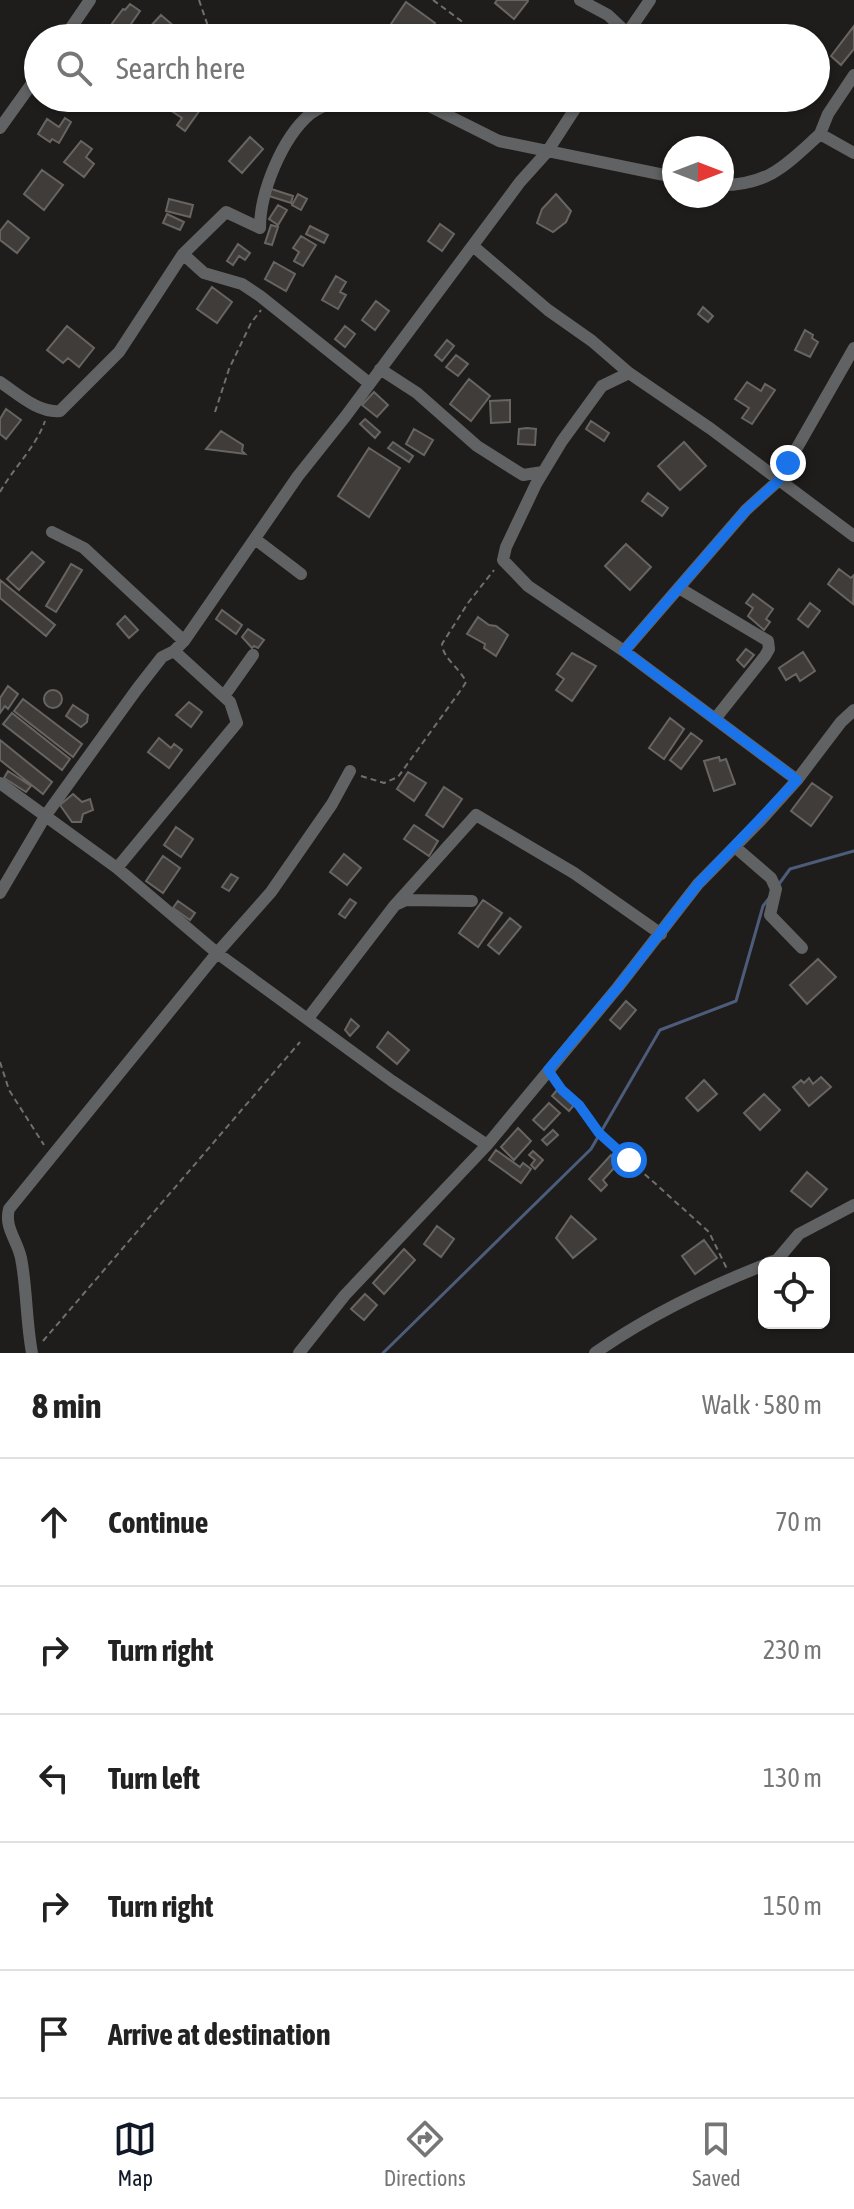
<!DOCTYPE html>
<html lang="en">
<head>
<meta charset="utf-8">
<style>
	body { margin:0; font-family:"Asap Condensed",sans-serif; background:#f6f6f6; color:#222 }
	.controls { position:absolute; right:24px; bottom:24px; display:grid; overflow:hidden; border-radius:12px; box-shadow:0 2px 6px #0004 }
	.controls button { width:72px; height:72px; display:grid; place-items:center; padding:0; border:0; border-bottom:2px solid #e0e0e0; background:#fff; color:#222; font:40px sans-serif }
	.compass { position:absolute; left:662px; top:136px; width:72px; height:72px; border-radius:50%; background:#fff; box-shadow:0 2px 6px #0004; rotate:90deg }
	.stop { position:absolute; width:24px; height:24px; margin:-18px; border:6px solid #1a73e8; border-radius:50%; background:#fff }
	.stop.end { background:#1a73e8; border-color:#fff; box-shadow:0 2px 8px #0008 }
	.list { margin:0; padding:0; list-style:none }
	h2 { display:flex; justify-content:space-between; align-items:center; height:104px; margin:0; padding:0 32px; font-size:34px }
	h2 small { font-size:26px; font-weight:400; color:#767676 }
	.list li { display:grid; grid-template-columns:52px 1fr auto; gap:24px; align-items:center; box-sizing:border-box; height:128px; padding:0 32px; border-top:2px solid #e0e0e0 }
	.list b { display:block; font-size:30px; white-space:nowrap }
	.list em { font-size:26px; font-style:normal; color:#767676 }
	.icon { flex:none; width:44px; height:44px; fill:none; stroke:currentColor; stroke-width:2; stroke-linecap:round; stroke-linejoin:round }
	.map { position:relative; flex:none; width:854px; height:1353px; overflow:hidden }
	.search { position:absolute; background:#fff; box-shadow:0 2px 6px #0004; left:24px; right:24px; top:24px; height:88px; display:flex; align-items:center; gap:20px; box-sizing:border-box; padding:0 28px; border-radius:44px; color:#767676; font-size:30px }
	.sheet { height:744px; background:#fff }
	nav { display:flex; justify-content:space-around; align-items:center; box-sizing:border-box; height:112px; border-top:2px solid #e0e0e0; background:#fff; font-size:22px; color:#767676 }
	nav a { display:grid; justify-items:center; gap:4px }
	nav .on { color:#111827 }
	.map>svg:first-child { display:block }
	.lines { fill:none; stroke-linecap:round; stroke-linejoin:round }
	.stream { stroke:#4c5c7a; stroke-width:3 }
	.building { fill:#3f3c3a; stroke:#676462; stroke-width:2 }
	.path { stroke:#716f6e; stroke-width:2; stroke-dasharray:6 4; stroke-linecap:butt }
	.minor { stroke:#616263; stroke-width:12 }
	.route { stroke:#1a73e8; stroke-width:10 }
</style>
</head>
<body>
<div class="map">
<svg width="854" height="1353" viewBox="0 0 854 1353">
	<rect width="100%" height="100%" fill="#1f1d1b"/>
	<g class="lines">
		<path class="stream" d="M779,884l11,-15 64,-18
			M383,1353l208,-204 69,-119 76,-29 27,-95 7,-9"/>
	</g>
	<path class="building" d="M497,0h30l1,1 -14,18 -19,-16z
		M406,2l29,21 -10,15h-15l-19,-14z
		M130,4l10,7 -16,23 -13,-9 12,-16 2,1z
		M161,15l14,12 -10,11h-9l-9,-8z
		M854,26v23l-13,16 -10,-9z
		M169,98h14l17,12 -15,21 -8,-6 5,-7 -18,-12z
		M65,118l6,4 -12,21 -7,-4 -2,3 -12,-8 9,-15 12,8z
		M250,137l13,12 -21,24 -13,-12z
		M81,141l11,8 -6,8 8,7 -10,13 -20,-15z
		M42,170l21,15 -19,25 -20,-16z
		M268,188l25,8 -2,7 -25,-8z
		M298,194l9,5 -6,11 -9,-5z
		M556,194l15,17 -5,11 -13,10 -16,-9 5,-14z
		M169,199l24,6 -3,12 -24,-6z
		M278,205l9,5 -9,15 -9,-6z
		M167,214l17,8 -4,8 -17,-7z
		M8,221l21,17 -12,15 -17,-13v-9z
		M440,224l14,10 -12,17 -14,-10z
		M271,225l7,2 -6,18 -7,-2z
		M310,226l18,9 -4,8 -18,-9z
		M301,236l15,9 -13,21 -9,-5 5,-9 -6,-4z
		M238,244l12,9 -5,7 -6,-4 -6,9 -6,-4z
		M274,262l21,12 -9,17 -21,-12z
		M336,276l10,6 -6,10 6,3 -8,14 -16,-9z
		M212,287l20,15 -15,21 -20,-14z
		M376,301l13,10 -14,19 -13,-10z
		M703,307l10,9 -5,6 -10,-8z
		M67,326l27,22 -15,19 -11,-9 -5,5 -16,-13z
		M345,326l10,8 -10,13 -10,-8z
		M805,330l8,5 -1,3 6,4 -8,15 -15,-7z
		M447,340l7,6 -12,15 -7,-6z
		M456,355l12,9 -10,12 -12,-9z
		M469,379l21,17 -19,25 -21,-17z
		M747,382l14,9 4,-7 10,6 -23,34 -10,-6 7,-10 -14,-9z
		M374,392l14,13 -11,12 -15,-12z
		M510,400v22l-19,1 -1,-22z
		M6,409l15,11 -15,19 -6,-5v-15z
		M365,419l15,13 -5,6 -15,-14z
		M591,421l18,12 -5,8 -18,-12z
		M527,428l9,1 -1,16 -17,-1 1,-15z
		M414,429l19,11 -9,15 -18,-11z
		M221,431l22,14 -1,6 3,3 -39,-5z
		M393,442l20,14 -4,6 -21,-14z
		M684,442l22,24 -26,24 -22,-24z
		M369,448l31,20 -31,49 -31,-21z
		M648,493l20,15 -6,8 -20,-15z
		M626,544l25,23 -21,23 -25,-24z
		M32,552l12,10 -25,28 -12,-11z
		M71,564l11,6 -26,42 -10,-6z
		M839,569l12,9 3,-3 -1,29 -25,-20z
		M0,580l55,45 -9,11 -46,-38z
		M753,594l20,15 -7,10 4,3 -6,8 -16,-14 5,-8 -7,-5z
		M810,603l10,8 -12,16 -10,-8z
		M222,610l20,15 -6,9 -20,-15z
		M125,616l13,14 -9,8 -12,-14z
		M478,617l11,8 7,1 12,9 -12,21 -12,-8 1,-4 -18,-10z
		M248,629l16,11 -6,8 -4,-2 -2,2 -10,-11z
		M746,649l8,6 -10,12 -7,-7z
		M803,652l12,19 -15,10 -4,-7 -10,6 -7,-12z
		M572,653l24,13 -24,35 -16,-11 8,-11 -7,-5z
		M8,686l10,8 -10,15 -3,-3 -5,7v-15z
		M44 699a9 9 0 1 1 18 0a9 9 0 1 1-18 0Z
		M23,699l59,45 -9,13 -59,-46z
		M189,702l13,10 -11,15 -15,-12z
		M73,705l15,10 -1,7 -6,5 -15,-11z
		M12,713l58,46 -8,11 -59,-46z
		M670,718l14,11 -20,30 -15,-11z
		M691,733l11,8 -21,28 -11,-9z
		M159,738l12,10 3,-4 8,6 -13,18 -21,-16z
		M0,740l52,42 -9,12 -43,-34z
		M719,757l1,4 6,-2 9,25 -21,7 -10,-30z
		M8,771l23,15 -5,6 -22,-14z
		M408,772l18,11 -12,18 -17,-12z
		M812,783l20,14 -21,29 -20,-15z
		M444,787l18,12 -19,28 -17,-12z
		M73,794l9,8 8,-3 3,11 -10,4 -2,8h-9l-12,-17z
		M414,825l24,16 -9,15 -25,-17z
		M176,827l17,12 -12,18 -17,-12z
		M344,854l17,14 -14,17 -17,-13z
		M163,856l17,12 -17,25 -17,-12z
		M231,874l7,4 -9,13 -7,-4z
		M350,899l6,4 -11,15 -6,-4z
		M483,900l19,13 -24,34 -19,-14z
		M178,901l17,12 -5,7 -17,-12z
		M510,918l11,9 -22,27 -11,-9z
		M818,959l18,18 -29,27 -17,-19z
		M626,1001l10,9 -16,19 -10,-9z
		M351,1019l8,7 -9,10 -5,-6z
		M388,1032l21,18 -12,14 -20,-17z
		M821,1077l10,10 -22,19 -16,-19 8,-7 3,3 5,-5 4,6z
		M704,1080l13,14 -19,17 -12,-13z
		M557,1090l17,15 -5,6 -17,-15z
		M764,1094l16,16 -20,20 -16,-17z
		M549,1103l11,10 -16,17 -11,-10z
		M518,1128l13,13 -17,19 -13,-13z
		M553,1130l5,5 -11,10 -5,-5z
		M496,1150l24,17 3,-4 8,6 -10,14 -32,-23z
		M533,1151l10,9 -8,9 -4,-4 4,-5 -6,-5z
		M611,1155l14,13 -5,6 -6,-6 -11,12 4,5 -6,6 -12,-12z
		M807,1172l20,17 -16,18 -20,-16z
		M571,1216l25,23 -23,19 -17,-20z
		M437,1226l17,13 -13,18 -17,-13z
		M704,1240l13,18 -22,16 -13,-18z
		M404,1249l11,11 -31,34 -11,-11z
		M365,1294l12,11 -13,15 -13,-11z"/>
	<g class="lines">
		<path class="path" d="M199,0l13,38
			M433,0l31,23 3,6 -4,9
			M215,412l14,-43 22,-46 10,-13
			M0,492c14,-25 36,-45 45,-71
			M361,776l23,7 14,-6 65,-90 3,-5c-6,-14 -23,-23 -24,-38l26,-41 26,-33
			M0,1062l9,28 35,55
			M555,1081l7,9 17,15 20,28 110,99 18,37
			M43,1341l257,-299"/>
		<path class="minor" d="M580,0l28,15 19,18
			M64,38l26,-38
			M624,38l26,-38
			M854,75l-26,39 -8,20 34,19
			M413,98l86,43 175,36
			M0,128l38,-53
			M722,185c47,0 65,-21 98,-51
			M473,246l75,64 44,31 37,32 82,56 143,107
			M183,254l21,19 38,11 18,12 109,87
			M380,369l37,24 60,53 46,29 20,-3
			M629,373l-27,13 -40,55 -26,43 -30,63 -3,13 25,26 96,65 173,129
			M0,382c18,12 38,31 60,29l59,-59 64,-98 43,-42 34,16c0,-36 22,-90 50,-114 8,-6 19,-10 28,-16
			M52,532l32,16 100,93
			M255,539l46,35
			M679,588l89,53 1,8 -4,7 -50,63
			M624,651l122,-141 32,-29 76,-133
			M224,696l29,-41
			M0,783l117,85 100,85 175,128 95,64
			M735,847l36,31 5,11 -6,26 32,33
			M117,868l120,-145 -7,-21 -56,-51
			M0,893l46,-78 91,-126 25,-32 12,-6 10,-10 114,-165 47,-59 175,-235 27,-30 35,-54
			M395,905l81,-90 98,58 87,61
			M309,1017l86,-112 11,-5 66,1
			M768,1263l9,-3 22,-26 55,-29
			M32,1353c-6,-32 -5,-64 -11,-95 -4,-18 -17,-31 -12,-49l208,-256 54,-61 61,-88 18,-33
			M299,1353l46,-58 142,-150 131,-158 80,-103 63,-64 36,-40 44,-58 13,-12
			M595,1353c51,-36 111,-65 169,-88"/>
	</g>
	<g class="lines">
		<path class="route" d="M629,1160l-30,-27 -20,-28 -17,-15 -14,-20 70,-83 80,-103 99,-104 -173,-129 122,-141 32,-29 10,-18"/>
	</g>
</svg>
<div class="controls">
<button><svg class="icon" aria-label="locate" viewBox="0 0 24 24"><circle cx="12" cy="12" r="6"/><path d="M12 2v4M12 18v4M2 12h4M18 12h4"/></svg></button>
</div>
<svg class="compass" viewBox="-18 -18 36 36"><path d="M0-13l5 13h-10z" fill="#e53935"/><path d="M0 13l5-13h-10z" fill="#767676"/></svg>
<div class="stop" style="left:629px;top:1160px"></div>
<div class="stop end" style="left:788px;top:463px"></div>
<div class="search"><svg class="icon" aria-label="search" viewBox="0 0 24 24"><circle cx="10" cy="10" r="6"/><path d="M15 15l6 6"/></svg>Search here</div>
</div>
<section class="sheet">
<h2>8 min<small>Walk · 580 m</small></h2>
<ul class="list">
<li><svg class="icon" aria-label="ahead" viewBox="0 0 24 24"><path d="M12 20V5M6 11l6-6 6 6"/></svg><div><b>Continue</b></div><em>70 m</em></li>
<li><svg class="icon" aria-label="right" viewBox="0 0 24 24"><path d="M7 20v-9h11M14 6l5 5-5 5"/></svg><div><b>Turn right</b></div><em>230 m</em></li>
<li><svg class="icon" aria-label="left" viewBox="0 0 24 24"><path d="M17 20v-9H6M10 6l-5 5 5 5"/></svg><div><b>Turn left</b></div><em>130 m</em></li>
<li><svg class="icon" aria-label="right" viewBox="0 0 24 24"><path d="M7 20v-9h11M14 6l5 5-5 5"/></svg><div><b>Turn right</b></div><em>150 m</em></li>
<li><svg class="icon" aria-label="arrive" viewBox="0 0 24 24"><path d="M6 21V4h12l-3 4 3 4H6"/></svg><div><b>Arrive at destination</b></div></li>
</ul>
</section>
<nav>
<a class="on"><svg class="icon" aria-label="map" viewBox="0 0 24 24"><path d="M3 6l6-2 6 2 6-2v14l-6 2-6-2-6 2zM9 4v14M15 6v14"/></svg>Map</a>
<a><svg class="icon" aria-label="directions" viewBox="0 0 24 24"><path d="M12 3l9 9-9 9-9-9zM9 14v-3h6M13 9l2 2-2 2"/></svg>Directions</a>
<a><svg class="icon" aria-label="saved" viewBox="0 0 24 24"><path d="M7 4h10v16l-5-4-5 4z"/></svg>Saved</a>
</nav>
</body>
</html>
